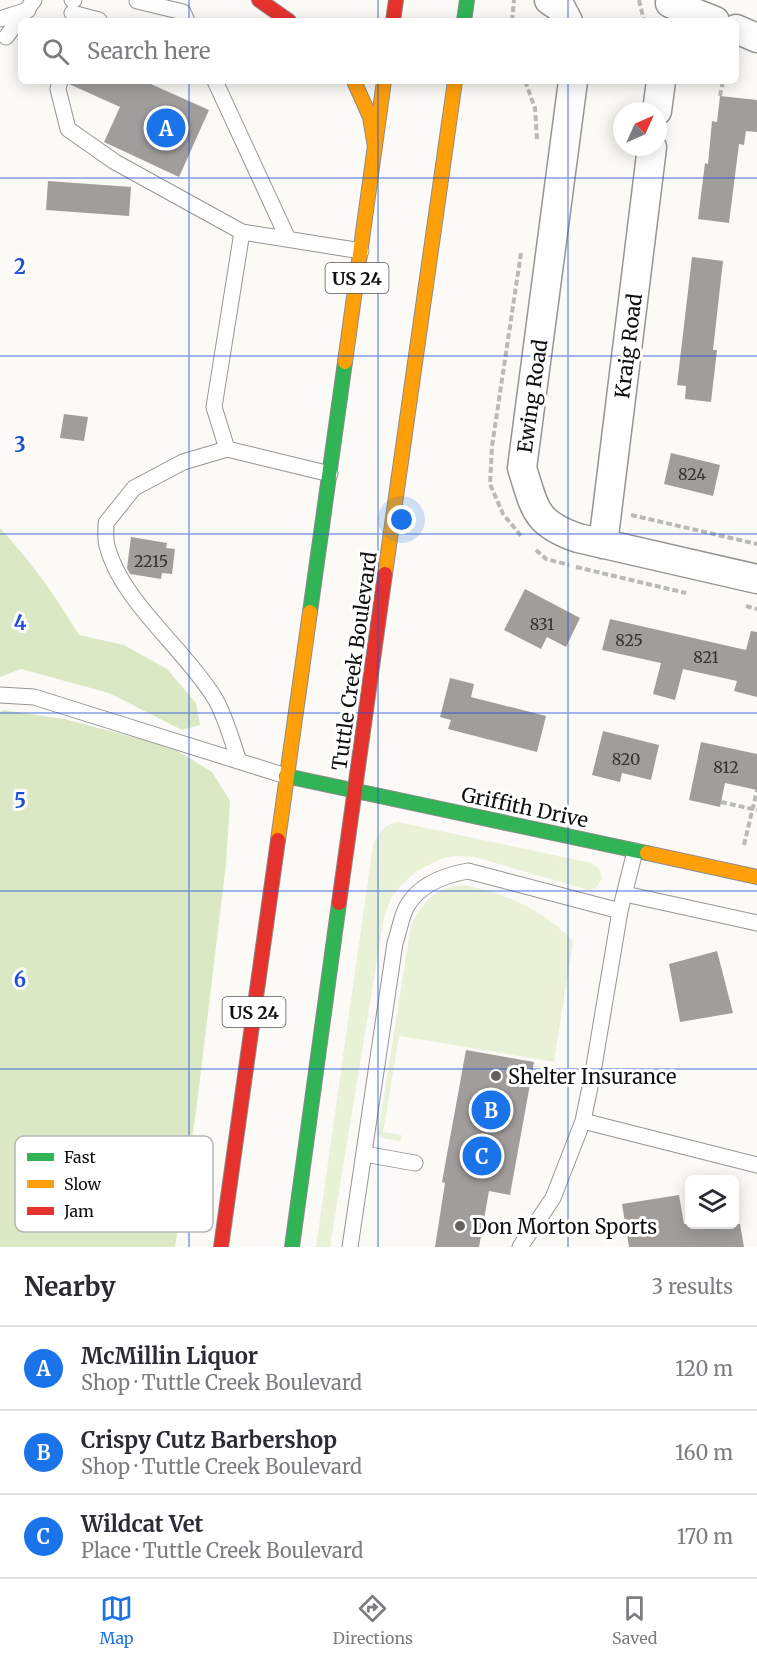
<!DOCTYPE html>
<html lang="en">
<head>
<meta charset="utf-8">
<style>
	body { margin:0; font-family:Merriweather,serif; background:#f2f2f3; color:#2b2b33 }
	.controls { position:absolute; right:18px; bottom:18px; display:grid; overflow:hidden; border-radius:9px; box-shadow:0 3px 15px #0003 }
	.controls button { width:54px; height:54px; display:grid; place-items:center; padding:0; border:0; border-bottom:2px solid #e1e1e2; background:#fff; color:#2b2b33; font:30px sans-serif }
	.compass { position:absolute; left:613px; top:102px; width:54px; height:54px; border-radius:50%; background:#fff; box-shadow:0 3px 15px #0003; rotate:45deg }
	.you { position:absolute; left:402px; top:520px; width:21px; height:21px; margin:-15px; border:4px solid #fff; border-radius:50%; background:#1a73e8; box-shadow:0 0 0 9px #1a73e833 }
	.badge { display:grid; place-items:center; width:39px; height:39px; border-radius:50%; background:#1a73e8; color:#fff; font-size:20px; font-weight:700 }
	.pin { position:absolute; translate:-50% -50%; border:3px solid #fff; box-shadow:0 2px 6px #0006 }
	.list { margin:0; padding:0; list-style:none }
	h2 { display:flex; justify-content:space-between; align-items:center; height:78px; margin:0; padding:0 24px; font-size:26px }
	h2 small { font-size:20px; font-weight:400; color:#7c7c81 }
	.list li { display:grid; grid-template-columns:39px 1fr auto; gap:18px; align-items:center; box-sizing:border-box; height:84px; padding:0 24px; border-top:2px solid #e1e1e2 }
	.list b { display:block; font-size:22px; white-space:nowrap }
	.list p { margin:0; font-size:20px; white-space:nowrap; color:#7c7c81 }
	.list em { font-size:20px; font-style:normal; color:#7c7c81 }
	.icon { flex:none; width:33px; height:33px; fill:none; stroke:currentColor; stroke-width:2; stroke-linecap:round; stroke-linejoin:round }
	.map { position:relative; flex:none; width:757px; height:1247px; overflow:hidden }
	.search { position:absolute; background:#fff; box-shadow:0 3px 15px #0003; left:18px; right:18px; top:18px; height:66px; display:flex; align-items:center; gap:15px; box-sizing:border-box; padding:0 21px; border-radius:9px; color:#7c7c81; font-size:22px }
	.sheet { height:330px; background:#fff }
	nav { display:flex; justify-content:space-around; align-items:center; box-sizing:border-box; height:84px; border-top:2px solid #e1e1e2; background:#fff; font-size:16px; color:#7c7c81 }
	nav a { display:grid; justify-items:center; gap:3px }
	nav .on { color:#1a73e8 }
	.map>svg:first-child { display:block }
	.green { fill:#e9f1d7 }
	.forest { fill:#dae8c4 }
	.building { fill:#a09d9b }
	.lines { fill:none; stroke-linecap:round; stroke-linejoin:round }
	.lane-casing { stroke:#969594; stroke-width:17 }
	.street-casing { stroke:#969594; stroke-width:31 }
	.fast-casing { stroke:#8d8c8a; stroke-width:16 }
	.slow-casing { stroke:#8d8c8a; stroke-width:16 }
	.jam-casing { stroke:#8d8c8a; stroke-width:16 }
	.path { stroke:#b9b9b8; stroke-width:4; stroke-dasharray:6 3; stroke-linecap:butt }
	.lane { stroke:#fffefe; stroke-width:15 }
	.street { stroke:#fffefe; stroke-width:28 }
	.fast { stroke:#30b455; stroke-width:14 }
	.slow { stroke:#ff9f0a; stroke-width:14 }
	.jam { stroke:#e5322d; stroke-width:14 }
	.grid { fill:none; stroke:#1d4ed8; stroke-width:1.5; stroke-opacity:0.55 }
	.poi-dot { fill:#636260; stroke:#fff; stroke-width:2 }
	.labels { text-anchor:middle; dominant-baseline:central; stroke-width:6; stroke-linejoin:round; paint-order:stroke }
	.number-label { font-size:16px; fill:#343333 }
	.shield { fill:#fff; stroke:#585858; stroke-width:1.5 }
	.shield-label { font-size:18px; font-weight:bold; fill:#101010 }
	.street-label { font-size:20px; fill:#101010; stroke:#fff }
	.poi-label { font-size:20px; fill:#101010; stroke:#fff; text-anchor:start }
	.key { fill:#fff; stroke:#b7b7b7; stroke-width:1.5 }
	.key-label { font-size:16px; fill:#101010 }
	.grid-label { font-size:20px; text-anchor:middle; font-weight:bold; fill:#1d4ed8; stroke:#fff; stroke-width:6; stroke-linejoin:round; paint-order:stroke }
</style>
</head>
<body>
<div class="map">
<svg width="757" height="1247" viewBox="0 0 757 1247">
	<rect width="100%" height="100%" fill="#fcfaf6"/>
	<path class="green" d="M398,822l193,41c8,4 10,7 11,16l-7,10 -7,1 -113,-33 -20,-1 -12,2 -26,13 -16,14 -10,13 -7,19 -54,330h-14l57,-402c6,-13 11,-21 25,-23z
		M463,885c40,6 83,27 110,56l-19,121 -155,-26 -16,96 18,3 1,3 -2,3 -19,-3 -3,-4 33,-209c13,-24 23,-37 52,-40z"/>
	<path class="forest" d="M0,528c32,35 54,66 79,107l45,10 43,24 29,34 4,22 -18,5 -73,-37 -88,-24 -21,8z
		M3,710l61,9 107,28 41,25 18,29 -4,63 -30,248 -21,135h-175v-535z"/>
	<path class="building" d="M69,81h75l65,29 -30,67 -75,-35 16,-35 -51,-23z
		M720,96l37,4v32l-11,-1 -2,14 -5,-1 -10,79 -31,-4 7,-56 3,1 4,-43 5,1z
		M48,181l83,6 -2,29 -83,-6z
		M692,257l31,4 -10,89h4l-6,52 -26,-3 1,-13 -9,-1z
		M64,414l24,3 -4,24 -24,-3z
		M671,453l49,12 -7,31 -49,-12z
		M131,537l36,6 -1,5 9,1 -3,25 -10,-1 -1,6 -31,-5 -3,-6z
		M525,589l55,29 -14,29 -19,-10 -6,12 -37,-19z
		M610,619l136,31 5,-19 6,1v65l-23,-6 3,-10 -54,-12 -8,31 -22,-6 8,-31 -59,-13z
		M450,678l24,6 -3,13 75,19 -9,36 -89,-23 3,-9 -11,-3z
		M603,731l56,14 -8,35 -29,-7 -2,9 -28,-7z
		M701,742l56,12v36l-32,-7 -5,24 -31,-7z
		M717,951l16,62 -53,9 -11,-58z
		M466,1050l68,12 -24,133 -21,-4 -10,56h-44l10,-64 -3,-1z
		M679,1195l5,29h56l4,23h-115l-7,-43z"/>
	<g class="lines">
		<g class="lane-casing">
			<path id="lane" d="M72,0h2
				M137,1l46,11 4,9
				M72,13l27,7
				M0,19l28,-9
				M6,37l28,-37
				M60,81l-2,8 10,40 47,33 127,70
				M215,81l73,158
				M227,449l-13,-42 28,-175 119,19
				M0,695l34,2 252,79
				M239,761c-7,-19 -14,-47 -25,-64 -30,-49 -93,-96 -107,-151 -2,-7 -1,-16 -1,-23l28,-35 49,-26 44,-13 103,25
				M625,894l132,29
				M583,1121l174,44
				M364,1154l51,9
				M350,1247l45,-304c4,-11 6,-26 12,-37 13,-22 38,-31 61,-35l152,40
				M520,1247l33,-49 30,-77 10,-49 27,-161 15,-60"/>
		</g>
		<g class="street-casing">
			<path id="street" d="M549,0l12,8 7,13
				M670,3l45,18
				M736,29l21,9
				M573,81l-51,387c13,40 12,55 56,70l179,41
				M657,111l4,-30
				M603,544l49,-397"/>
		</g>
		<g class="fast-casing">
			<path id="fast" d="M464,21l3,-21
				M310,612l35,-250
				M286,776l361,77
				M292,1247l47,-344"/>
		</g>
		<g class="slow-casing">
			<path id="slow" d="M354,81l16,36 5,30
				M345,362l39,-281
				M385,574l70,-493
				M278,840l32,-228
				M647,853l110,24"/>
		</g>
		<g class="jam-casing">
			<path id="jam" d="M259,0l30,21
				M393,21l3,-21
				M339,903l46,-329
				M221,1247l57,-407"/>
		</g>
		<path class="path" d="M639,0l5,21
			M512,21l2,-21
			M525,81l10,27 2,31
			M720,96l3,-15
			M521,253l-29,193 -2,38 13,30 19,23
			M631,515l126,29
			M536,550l10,9 23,6
			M576,567l110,26
			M746,606l11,3
			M721,802l36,8
			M744,845l13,-55"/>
		<use href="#lane" class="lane"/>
		<use href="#street" class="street"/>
		<use href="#fast" class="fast"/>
		<use href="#slow" class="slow"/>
		<use href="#jam" class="jam"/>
	</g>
	<path class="grid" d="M189,0v21M378,0v21M568,0v21M189,81v1166M378,81v1166M568,81v1166M0,178h757M0,356h757M0,534h757M0,713h757M0,891h757M0,1069h757"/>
	<g class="poi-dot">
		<circle cx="496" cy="1076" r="6"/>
		<circle cx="460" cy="1226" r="6"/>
	</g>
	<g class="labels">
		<g class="number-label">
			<text x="692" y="474">824</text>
			<text x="151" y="561">2215</text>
			<text x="542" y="624">831</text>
			<text x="629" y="640">825</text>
			<text x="706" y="657">821</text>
			<text x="626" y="759">820</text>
			<text x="726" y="767">812</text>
		</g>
		<g class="shield">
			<rect x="325.5" y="263" width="63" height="30" rx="4.5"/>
			<rect x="222.5" y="997" width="63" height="30" rx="4.5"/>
		</g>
		<g class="shield-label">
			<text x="357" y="278">US 24</text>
			<text x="254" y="1012">US 24</text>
		</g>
		<g class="street-label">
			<text transform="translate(628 346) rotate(-83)">Kraig Road</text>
			<text transform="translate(532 396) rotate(-82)">Ewing Road</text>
			<text transform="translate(354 661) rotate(-82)">Tuttle Creek Boulevard</text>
			<text transform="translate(525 807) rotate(12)">Griffith Drive</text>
		</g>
		<g class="poi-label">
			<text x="508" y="1076">Shelter Insurance</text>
			<text x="472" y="1226">Don Morton Sports</text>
		</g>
	</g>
	<rect x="15" y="1136" width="198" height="96" rx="9" class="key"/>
	<rect x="27" y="1153" width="27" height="8" fill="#30b455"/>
	<rect x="27" y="1180" width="27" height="8" fill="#ff9f0a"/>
	<rect x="27" y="1207" width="27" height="8" fill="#e5322d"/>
	<g class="key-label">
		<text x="64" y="1163">Fast</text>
		<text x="64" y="1190">Slow</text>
		<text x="64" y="1217">Jam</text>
	</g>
	<g class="grid-label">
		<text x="20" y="274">2</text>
		<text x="20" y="452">3</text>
		<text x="20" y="630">4</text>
		<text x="20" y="808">5</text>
		<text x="20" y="987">6</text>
	</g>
</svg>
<div class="controls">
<button><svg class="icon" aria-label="layers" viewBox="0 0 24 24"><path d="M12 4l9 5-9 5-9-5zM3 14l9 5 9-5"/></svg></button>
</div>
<svg class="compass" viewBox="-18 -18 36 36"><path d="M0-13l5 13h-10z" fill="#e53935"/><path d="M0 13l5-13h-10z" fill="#7c7c81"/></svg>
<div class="you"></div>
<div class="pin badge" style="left:166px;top:128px">A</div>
<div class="pin badge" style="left:491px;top:1110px">B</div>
<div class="pin badge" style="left:482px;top:1156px">C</div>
<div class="search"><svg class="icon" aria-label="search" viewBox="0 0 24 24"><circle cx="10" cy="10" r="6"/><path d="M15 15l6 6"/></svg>Search here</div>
</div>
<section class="sheet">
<h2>Nearby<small>3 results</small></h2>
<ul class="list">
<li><span class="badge">A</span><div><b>McMillin Liquor</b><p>Shop · Tuttle Creek Boulevard</p></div><em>120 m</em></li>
<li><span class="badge">B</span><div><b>Crispy Cutz Barbershop</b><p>Shop · Tuttle Creek Boulevard</p></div><em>160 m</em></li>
<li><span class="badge">C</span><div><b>Wildcat Vet</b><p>Place · Tuttle Creek Boulevard</p></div><em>170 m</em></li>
</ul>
</section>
<nav>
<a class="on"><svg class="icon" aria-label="map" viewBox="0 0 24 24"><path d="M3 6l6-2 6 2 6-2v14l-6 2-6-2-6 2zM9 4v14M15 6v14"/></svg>Map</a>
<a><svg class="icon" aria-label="directions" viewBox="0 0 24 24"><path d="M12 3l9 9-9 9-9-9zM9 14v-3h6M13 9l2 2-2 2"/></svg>Directions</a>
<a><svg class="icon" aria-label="saved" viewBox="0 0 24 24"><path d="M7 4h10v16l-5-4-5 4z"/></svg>Saved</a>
</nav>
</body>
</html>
